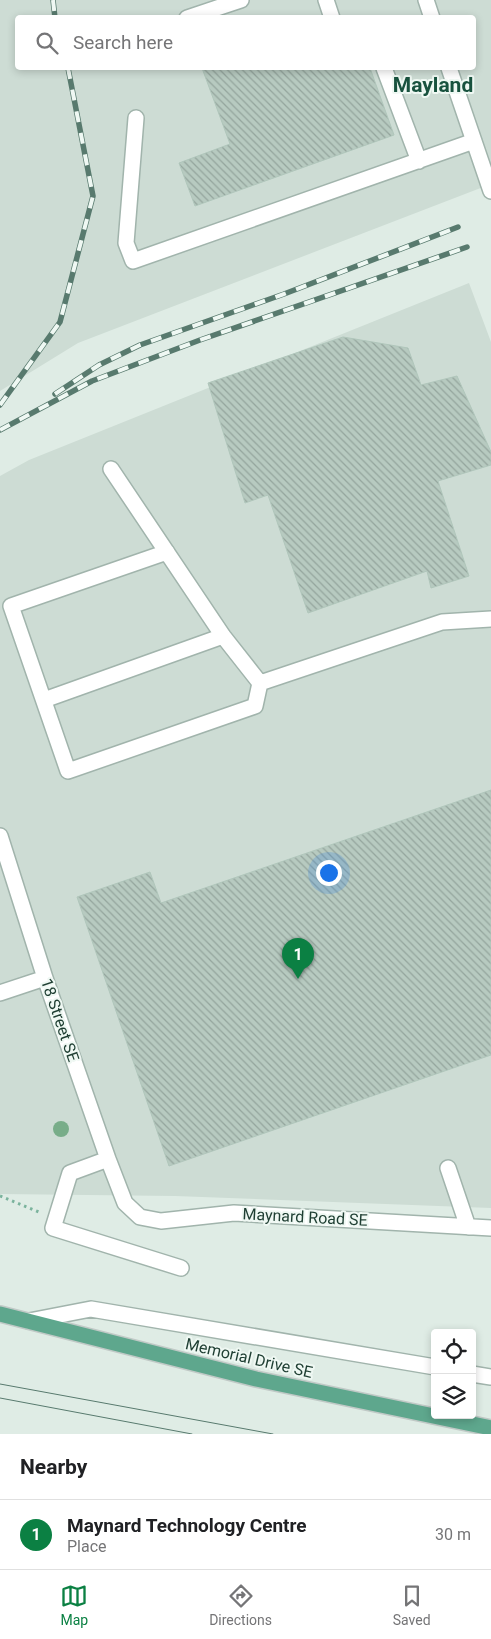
<!DOCTYPE html>
<html lang="en">
<head>
<meta charset="utf-8">
<style>
	body { margin:0; font-family:Roboto,sans-serif; background:#f2f2f2; color:#202124 }
	.controls { position:absolute; right:15px; bottom:15px; display:grid; overflow:hidden; border-radius:5px; box-shadow:0 2px 8px #0003 }
	.controls button { width:45px; height:45px; display:grid; place-items:center; padding:0; border:0; border-bottom:1px solid #e0e0e0; background:#fff; color:#202124; font:25px sans-serif }
	.you { position:absolute; left:328px; top:872px; width:18px; height:18px; margin:-12px; border:4px solid #fff; border-radius:50%; background:#1a73e8; box-shadow:0 0 0 8px #1a73e833 }
	.badge { display:grid; place-items:center; width:32px; height:32px; border-radius:50%; background:#0b8043; color:#fff; font-size:16px; font-weight:700 }
	.pin { position:absolute; translate:-50% -41px; filter:drop-shadow(0 1px 2px #0008) }
	.pin::after { content:''; position:absolute; top:26px; width:18px; height:15px; background:inherit; clip-path:polygon(0 0,100% 0,50% 100%) }
	.list { margin:0; padding:0; list-style:none }
	h2 { display:flex; justify-content:space-between; align-items:center; height:65px; margin:0; padding:0 20px; font-size:21px }
	h2 small { font-size:16px; font-weight:400; color:#757577 }
	.list li { display:grid; grid-template-columns:32px 1fr auto; gap:15px; align-items:center; box-sizing:border-box; height:70px; padding:0 20px; border-top:1px solid #e0e0e0 }
	.list b { display:block; font-size:19px; white-space:nowrap }
	.list p { margin:0; font-size:16px; white-space:nowrap; color:#757577 }
	.list em { font-size:16px; font-style:normal; color:#757577 }
	.icon { flex:none; width:28px; height:28px; fill:none; stroke:currentColor; stroke-width:2; stroke-linecap:round; stroke-linejoin:round }
	.map { position:relative; flex:none; width:491px; height:1434px; overflow:hidden }
	.search { position:absolute; background:#fff; box-shadow:0 2px 8px #0003; left:15px; right:15px; top:15px; height:55px; display:flex; align-items:center; gap:12px; box-sizing:border-box; padding:0 18px; border-radius:5px; color:#757577; font-size:19px }
	.sheet { height:135px; background:#fff }
	nav { display:flex; justify-content:space-around; align-items:center; box-sizing:border-box; height:70px; border-top:1px solid #e0e0e0; background:#fff; font-size:14px; color:#757577 }
	nav a { display:grid; justify-items:center; gap:2px }
	nav .on { color:#0b8043 }
	.map>svg:first-child { display:block }
	.built { fill:#cddcd4; fill-rule:evenodd }
	.building { fill:url(#building-back-hatch); stroke:#b0c6bb }
	.lines { fill:none; stroke-linecap:round; stroke-linejoin:round }
	.minor-casing { stroke:#a1b4ac; stroke-width:18 }
	.major-casing { stroke:#c0c9c6; stroke-width:18 }
	.path { stroke:#7bb39d; stroke-width:3; stroke-dasharray:2.5 4; stroke-linecap:butt }
	.minor { stroke:#fff; stroke-width:15 }
	.major { stroke:#5ea78d; stroke-width:15 }
	.tram { stroke:#587a6e; stroke-width:1 }
	.rail-casing { stroke:#587a6e; stroke-width:5.5 }
	.rail { stroke:#eff8f3; stroke-width:4; stroke-dasharray:11; stroke-linecap:butt }
	.tree { fill:#78ad89 }
	.labels { text-anchor:middle; dominant-baseline:central; stroke-width:4; stroke-linejoin:round; paint-order:stroke }
	.street-label { font-size:16px; fill:#1e3e32; stroke:#eff8f3 }
	.district-label { font-size:21px; font-weight:bold; fill:#18523e; stroke:#eff8f3 }
</style>
</head>
<body>
<div class="map">
<svg width="491" height="1434" viewBox="0 0 491 1434">
	<defs>
		<pattern id="building-back-hatch" width="6" height="6" patternUnits="userSpaceOnUse" patternTransform="scale(1.25)"><rect width="6" height="6" fill="#b7cac0"/><path d="M-1 5l2 2M0 0l6 6M5-1l2 2" fill="none" stroke="#94a59d"/></pattern>
	</defs>
	<rect width="100%" height="100%" fill="#dfece5"/>
	<path class="built" d="M0,0h491v184l-413,159 -78,48zM18,18h456v50h-456z
		M469,283l22,59v866l-316,-12 -175,-2v-718l29,-16z"/>
	<path class="building" d="M202,68h168l24,67 -199,71 -16,-43 51,-19z
		M343,337l65,11 13,37 36,-9 34,76v13l-53,16 31,95 -38,12 -4,-17 -119,42 -40,-118 -23,8 -37,-120z
		M491,790v265l-322,111 -92,-269 73,-25 11,31z"/>
	<g class="lines">
		<g class="minor-casing">
			<path id="minor" d="M326,0l6,18
				M426,0l6,18
				M187,18l54,-18
				M384,68l35,93
				M449,68l42,123
				M136,118l-10,125 7,18 341,-120
				M111,469l112,167 37,47 182,-61 49,-3
				M167,552l-156,54 57,165 187,-65 5,-23
				M44,700l179,-64
				M0,836l45,142 63,181 17,44 15,14 21,4 73,-8 257,15
				M0,993l45,-15
				M108,1159l-38,14 -17,55 128,40
				M448,1168l20,59
				M29,1321l62,-12 344,58
				M472,1374l19,3"/>
		</g>
		<g class="major-casing">
			<path id="major" d="M0,1314l256,65 235,49"/>
		</g>
		<path class="path" d="M0,1196l39,16"/>
		<use href="#minor" class="minor"/>
		<use href="#major" class="major"/>
		<path class="tram" d="M0,1384l273,50
			M0,1398l192,36"/>
		<g class="rail-casing">
			<path id="rail" d="M53,0l2,18
				M55,394l44,-29 41,-20 144,-51 174,-67
				M0,405l60,-83 33,-126 -25,-128
				M0,430l92,-49 108,-41 267,-93"/>
		</g>
		<use href="#rail" class="rail"/>
	</g>
	<circle class="tree" cx="61" cy="1129" r="8"/>
	<g class="labels">
		<g class="street-label">
			<text transform="translate(60 1020) rotate(71)">18 Street SE</text>
			<text transform="translate(305 1217) rotate(3)">Maynard Road SE</text>
			<text transform="translate(249 1358) rotate(13)">Memorial Drive SE</text>
		</g>
		<g class="district-label">
			<text x="433" y="85">Mayland</text>
		</g>
	</g>
</svg>
<div class="controls">
<button><svg class="icon" aria-label="locate" viewBox="0 0 24 24"><circle cx="12" cy="12" r="6"/><path d="M12 2v4M12 18v4M2 12h4M18 12h4"/></svg></button>
<button><svg class="icon" aria-label="layers" viewBox="0 0 24 24"><path d="M12 4l9 5-9 5-9-5zM3 14l9 5 9-5"/></svg></button>
</div>
<div class="you"></div>
<div class="pin badge" style="left:298px;top:979px">1</div>
<div class="search"><svg class="icon" aria-label="search" viewBox="0 0 24 24"><circle cx="10" cy="10" r="6"/><path d="M15 15l6 6"/></svg>Search here</div>
</div>
<section class="sheet">
<h2>Nearby<small></small></h2>
<ul class="list">
<li><span class="badge">1</span><div><b>Maynard Technology Centre</b><p>Place</p></div><em>30 m</em></li>
</ul>
</section>
<nav>
<a class="on"><svg class="icon" aria-label="map" viewBox="0 0 24 24"><path d="M3 6l6-2 6 2 6-2v14l-6 2-6-2-6 2zM9 4v14M15 6v14"/></svg>Map</a>
<a><svg class="icon" aria-label="directions" viewBox="0 0 24 24"><path d="M12 3l9 9-9 9-9-9zM9 14v-3h6M13 9l2 2-2 2"/></svg>Directions</a>
<a><svg class="icon" aria-label="saved" viewBox="0 0 24 24"><path d="M7 4h10v16l-5-4-5 4z"/></svg>Saved</a>
</nav>
</body>
</html>
